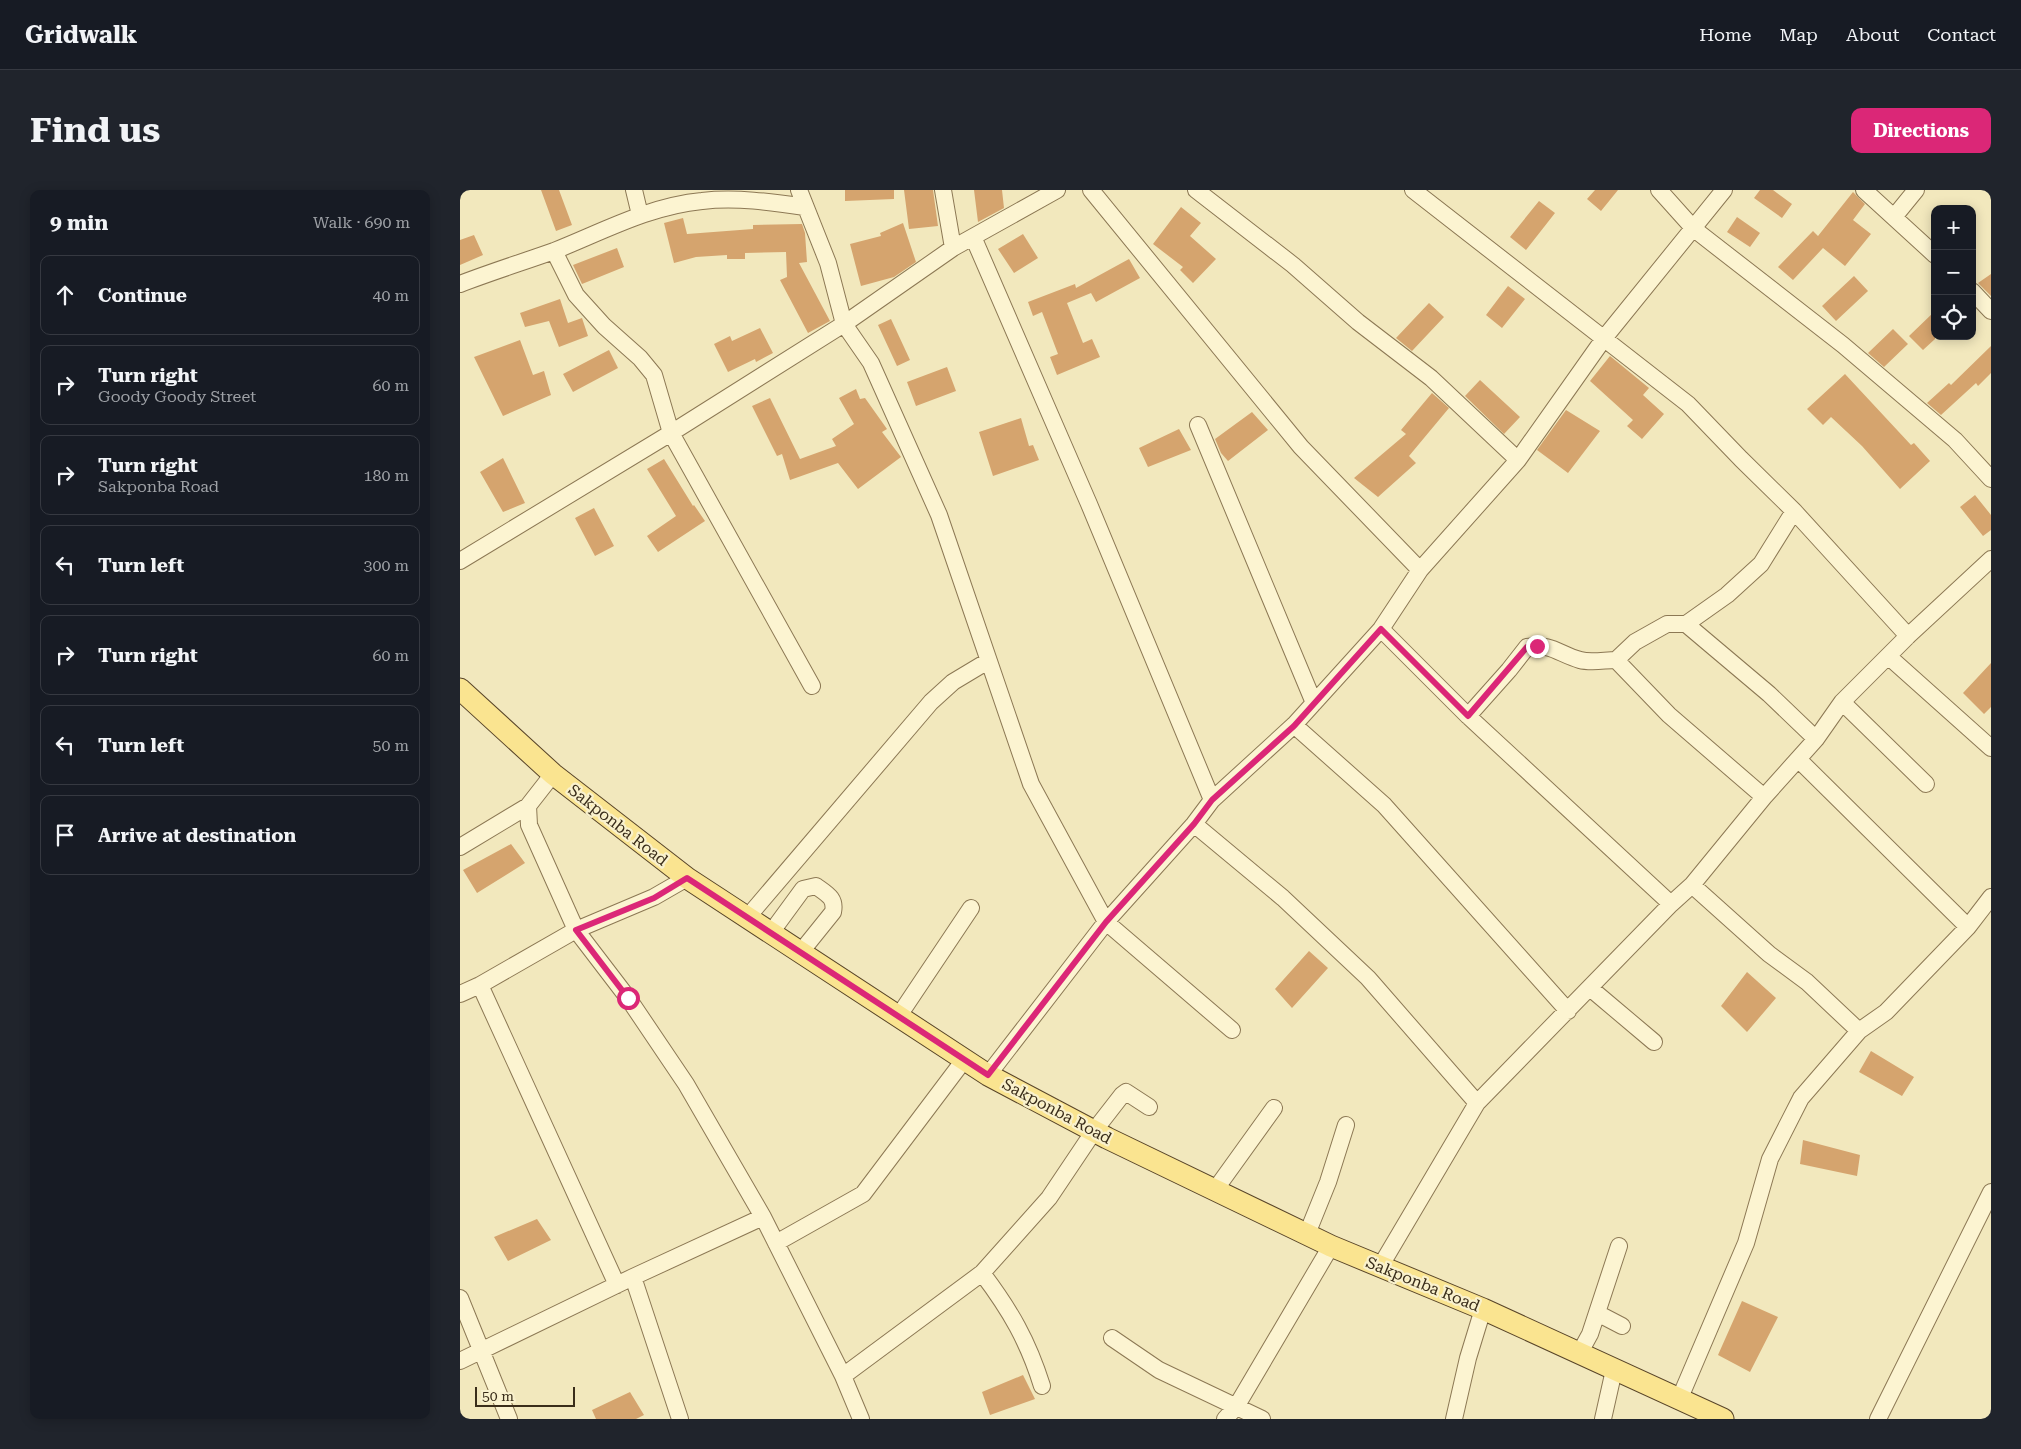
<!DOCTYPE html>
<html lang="en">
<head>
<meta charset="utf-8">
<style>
	body { margin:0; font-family:"Roboto Serif",serif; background:#20242c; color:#f1f3f6 }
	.controls { position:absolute; right:15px; top:15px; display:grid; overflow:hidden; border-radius:10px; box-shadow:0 2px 12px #0003 }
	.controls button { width:45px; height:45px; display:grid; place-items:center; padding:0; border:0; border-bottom:1px solid #363941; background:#171b24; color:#f1f3f6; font:25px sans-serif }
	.scale { position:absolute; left:15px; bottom:12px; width:100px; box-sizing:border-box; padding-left:5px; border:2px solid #3a2d1a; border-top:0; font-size:14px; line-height:18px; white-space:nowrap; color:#3a2d1a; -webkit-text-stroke:4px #f9f1cd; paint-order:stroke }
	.stop { position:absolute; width:15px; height:15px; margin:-11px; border:4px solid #db2777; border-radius:50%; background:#fff }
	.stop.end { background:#db2777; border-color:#fff; box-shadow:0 1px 5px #0008 }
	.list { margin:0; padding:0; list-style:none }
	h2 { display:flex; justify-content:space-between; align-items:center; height:65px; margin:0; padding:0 20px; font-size:21px }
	h2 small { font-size:16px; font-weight:400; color:#9ea1a6 }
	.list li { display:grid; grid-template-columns:32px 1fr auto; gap:15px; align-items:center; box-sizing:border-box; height:80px; margin:0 10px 10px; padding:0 10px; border:1px solid #363941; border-radius:10px }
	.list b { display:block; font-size:19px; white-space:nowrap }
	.list p { margin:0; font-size:16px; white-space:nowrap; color:#9ea1a6 }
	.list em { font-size:16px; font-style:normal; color:#9ea1a6 }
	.icon { flex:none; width:28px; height:28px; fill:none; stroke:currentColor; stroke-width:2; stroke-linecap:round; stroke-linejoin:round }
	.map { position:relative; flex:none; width:1531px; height:1229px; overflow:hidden; border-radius:10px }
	header { display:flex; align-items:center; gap:30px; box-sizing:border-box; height:70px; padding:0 25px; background:#171b24; border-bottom:1px solid #363941 }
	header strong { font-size:24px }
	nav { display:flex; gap:28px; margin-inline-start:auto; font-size:18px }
	.intro { display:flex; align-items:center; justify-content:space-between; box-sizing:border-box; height:120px; padding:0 30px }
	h1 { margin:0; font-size:35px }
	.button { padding:12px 22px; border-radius:10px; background:#db2777; color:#fff; font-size:18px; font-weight:700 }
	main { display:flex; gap:30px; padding:0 30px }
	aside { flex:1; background:#171b24; border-radius:10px; box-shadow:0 2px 12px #0003 }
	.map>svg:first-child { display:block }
	.building { fill:#d5a46e }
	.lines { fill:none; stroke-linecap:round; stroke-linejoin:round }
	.minor-casing { stroke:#8c7854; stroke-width:18 }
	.major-casing { stroke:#594529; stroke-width:23 }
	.minor { stroke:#fcf4d1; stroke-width:16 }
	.major { stroke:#fae490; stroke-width:21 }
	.route { stroke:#db2777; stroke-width:6 }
	.labels { text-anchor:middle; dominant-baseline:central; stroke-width:4.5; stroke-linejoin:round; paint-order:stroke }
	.street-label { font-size:16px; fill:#3a2d1a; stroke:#f9f1cd }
</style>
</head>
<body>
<header>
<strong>Gridwalk</strong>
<nav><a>Home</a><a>Map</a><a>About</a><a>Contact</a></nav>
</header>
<div class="intro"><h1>Find us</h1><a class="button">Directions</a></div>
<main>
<aside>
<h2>9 min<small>Walk · 690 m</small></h2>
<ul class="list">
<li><svg class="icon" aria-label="ahead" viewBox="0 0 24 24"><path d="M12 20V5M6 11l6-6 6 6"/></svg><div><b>Continue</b></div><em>40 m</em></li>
<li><svg class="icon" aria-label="right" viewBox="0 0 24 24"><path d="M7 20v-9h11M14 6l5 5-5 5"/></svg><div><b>Turn right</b><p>Goody Goody Street</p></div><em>60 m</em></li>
<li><svg class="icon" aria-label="right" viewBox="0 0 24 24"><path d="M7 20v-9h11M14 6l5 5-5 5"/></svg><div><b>Turn right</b><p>Sakponba Road</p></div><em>180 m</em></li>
<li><svg class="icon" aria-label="left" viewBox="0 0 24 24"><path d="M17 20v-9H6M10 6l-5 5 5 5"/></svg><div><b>Turn left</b></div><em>300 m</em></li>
<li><svg class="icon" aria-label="right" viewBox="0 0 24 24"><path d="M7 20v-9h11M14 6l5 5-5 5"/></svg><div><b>Turn right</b></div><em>60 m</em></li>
<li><svg class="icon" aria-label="left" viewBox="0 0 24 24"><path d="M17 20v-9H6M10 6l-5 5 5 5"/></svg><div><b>Turn left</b></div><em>50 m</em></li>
<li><svg class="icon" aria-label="arrive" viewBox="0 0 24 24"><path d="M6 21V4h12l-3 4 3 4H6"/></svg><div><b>Arrive at destination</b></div></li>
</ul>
</aside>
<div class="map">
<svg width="1531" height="1229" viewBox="0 0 1531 1229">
	<rect width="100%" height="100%" fill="#f2e8bd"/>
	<path class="building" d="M81,0h18l13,35 -16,6z
		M385,0h49v9l-49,2z
		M444,0h29l5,36 -29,3z
		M514,0h28l2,18 -26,14z
		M1135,0h23l-17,21 -14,-12z
		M1300,0h13l19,14 -10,14 -28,-20z
		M1393,2l12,12 -12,16 18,14 -26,32 -22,-18 -30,32 -15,-13 35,-36 5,5z
		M1079,11l16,12 -29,37 -16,-13z
		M721,17l20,16 -11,13 26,23 -23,24 -13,-13 3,-3 -30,-23z
		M1277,27l23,16 -10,14 -23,-15z
		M223,28l4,16 66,-5v-4l49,-1 3,9 2,29 -8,1 31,58 -22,12 -28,-53 7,-3 -1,-25 -41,1v6h-18v-4l-31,2 -22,6 -10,-40z
		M443,33l13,39 -22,15 -33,9 -11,-42 31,-8 -1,-3z
		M563,44l15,24 -24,15 -16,-24z
		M14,45l9,20 -23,10v-25z
		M157,58l7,19 -42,17 -9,-19z
		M669,69l11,19 -44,24 -5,-9 -24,10 16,40 9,-4 8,18 -43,18 -7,-18 8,-3 -16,-42 -9,4 -5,-14 47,-18 1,4z
		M1531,84v22l-13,-13z
		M1394,86l14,15 -32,30 -14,-15z
		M1048,96l17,13 -23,29 -16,-13z
		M100,109l8,24 14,-5 6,18 -29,11 -10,-26 -24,6 -5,-14z
		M969,113l15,14 -32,34 -16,-13z
		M1475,121v28l-12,11 -14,-14z
		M431,129l19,41 -13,6 -19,-41z
		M300,138l13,25 -17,9 -1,-3 -27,13 -14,-28 16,-8 2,5z
		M1433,139l15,15 -24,23 -16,-14z
		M60,150l13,35 11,-4 7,24 -48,21 -29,-59z
		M1531,156v27l-13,13 -2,-3 -35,32 -14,-12 22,-20 2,2z
		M149,160l9,18 -45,24 -10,-18z
		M1150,166l39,32 -6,7 21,19 -22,25 -15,-13 6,-6 -43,-39z
		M487,177l9,24 -40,15 -9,-24z
		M1385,184l66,71 3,-2 16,18 -30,28 -38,-43 -31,-29 -8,8 -16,-16z
		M1020,190l40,37 -16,17 -39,-38z
		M396,199l4,10 5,-1 22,31 -5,3 19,25 -43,32 -20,-26 -48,17 -8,-26 -5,2 -25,-50 18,-8 30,61 36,-13 -4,-7 22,-15 -15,-26z
		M972,203l17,15 -40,48 7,7 -38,34 -24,-19 52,-44 -5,-4z
		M1106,220l34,21 -32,42 -31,-23z
		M792,222l16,18 -40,31 -7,-8 -6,-14z
		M561,228l8,28 4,-1 6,15 -46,16 -14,-44z
		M719,239l12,21 -43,17 -9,-19z
		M43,268l22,45 -22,9 -23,-40z
		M204,269l29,47 1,-1 11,16 -47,31 -11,-16 29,-20 -29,-47z
		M1515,305l16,20v15l-8,6 -23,-29z
		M134,318l20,38 -19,10 -20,-38z
		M1531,473v44l-7,7 -21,-21z
		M51,654l14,19 -48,30 -14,-23z
		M849,761l19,17 -36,40 -17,-19z
		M1287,782l29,26 -29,34 -26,-26z
		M1411,861l43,26 -12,19 -43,-24z
		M1343,950l57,15 -3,21 -57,-12z
		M77,1029l14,21 -43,21 -14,-24z
		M1282,1111l36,16 -28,55 -32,-17z
		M563,1185l12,24 -45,16 -8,-23z
		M170,1202l14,23 -8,4h-40l-4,-9z"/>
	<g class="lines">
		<g class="minor-casing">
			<path id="minor" d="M174,0l6,25
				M339,0l29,73 16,61 27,39 68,152 92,269 75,138 126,108
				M483,0l10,58
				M631,0l210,257 119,123
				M736,0l97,75 65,57 73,56 87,82
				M953,0l275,214 53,55 53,52 114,125
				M1199,0l35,39 149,116 112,95 36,39
				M1404,0l71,65
				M1434,27l22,-27
				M514,49l115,265 123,296
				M94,61l22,44 28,31 36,32 14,17 17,58 141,253
				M0,94c31,-12 63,-22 94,-33 48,-19 95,-45 148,-50 34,-4 69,1 103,6
				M1512,101l19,20
				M738,235l116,278
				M0,371l211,-128 173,-109 109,-76 104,-58
				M1226,434l83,70 47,45
				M921,439l87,87 203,188
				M1428,466l103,92
				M1156,470l53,55 95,82
				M1382,512l84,82
				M1008,526l41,-46 18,-23c24,-4 32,7 53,13 11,3 25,0 36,0l19,-18 32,-18h19l41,-29 34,-31 33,-53
				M834,535l90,80 184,206
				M1338,569l170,168
				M93,584l-25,32 1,19 47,105 52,68 58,86 77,133 80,159 18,43
				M734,634l89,74 85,80 109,125
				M0,657l68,-41
				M1232,695l77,69 38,28 52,49
				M286,729l185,-217 22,-20 35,-21
				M310,744l33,-45 13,-3c11,8 20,12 17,26l-33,41
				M20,795l137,300
				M1130,798l64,54
				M0,804l20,-9 96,-55 78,-33 33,-19
				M438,827l73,-109
				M528,885l118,-153 88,-98 18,-24 82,-75 87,-96 39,-59 98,-110 87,-123 119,-147
				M755,1000l59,-82
				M847,1044l21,-52 18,-57
				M316,1053l87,-49 101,-134
				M920,1077l97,-164 194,-199 21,-19 72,-88 52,-58 26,-37 66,-66 83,-77
				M522,1083c28,37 46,68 60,113
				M173,1087l47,142
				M0,1108l49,121
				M1137,1123l25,13
				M652,1148l47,32 103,49
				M1119,1164l11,-20 29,-88
				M0,1171l173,-84 130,-60
				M383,1186l139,-103 67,-75 45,-67 28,-36 4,-3 23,15
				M1219,1210l67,-157 24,-84 31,-61 58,-67 27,-19 82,-85 23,-30
				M765,1229l11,-12 95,-161
				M994,1229l14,-61 15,-49
				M1143,1229l11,-49
				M1418,1229l113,-227"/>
		</g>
		<g class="major-casing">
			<path id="major" d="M0,499l93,85 134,104 301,197 119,63 224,108 152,63 240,110"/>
		</g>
		<use href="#minor" class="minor"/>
		<use href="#major" class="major"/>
	</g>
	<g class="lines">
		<path class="route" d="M168,808l-52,-68 78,-32 33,-20 301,197 118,-153 88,-98 18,-24 82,-74 87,-97 87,87 59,-69 10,-1"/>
	</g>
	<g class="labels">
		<g class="street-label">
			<text transform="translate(158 635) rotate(38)">Sakponba Road</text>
			<text transform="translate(597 921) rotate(28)">Sakponba Road</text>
			<text transform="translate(963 1094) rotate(22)">Sakponba Road</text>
		</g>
	</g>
</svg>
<div class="controls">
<button>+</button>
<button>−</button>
<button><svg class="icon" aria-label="locate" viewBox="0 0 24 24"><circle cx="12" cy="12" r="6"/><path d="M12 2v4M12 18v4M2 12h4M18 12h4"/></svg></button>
</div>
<div class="scale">50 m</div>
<div class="stop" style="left:168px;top:808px"></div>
<div class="stop end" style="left:1077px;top:456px"></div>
</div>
</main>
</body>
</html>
